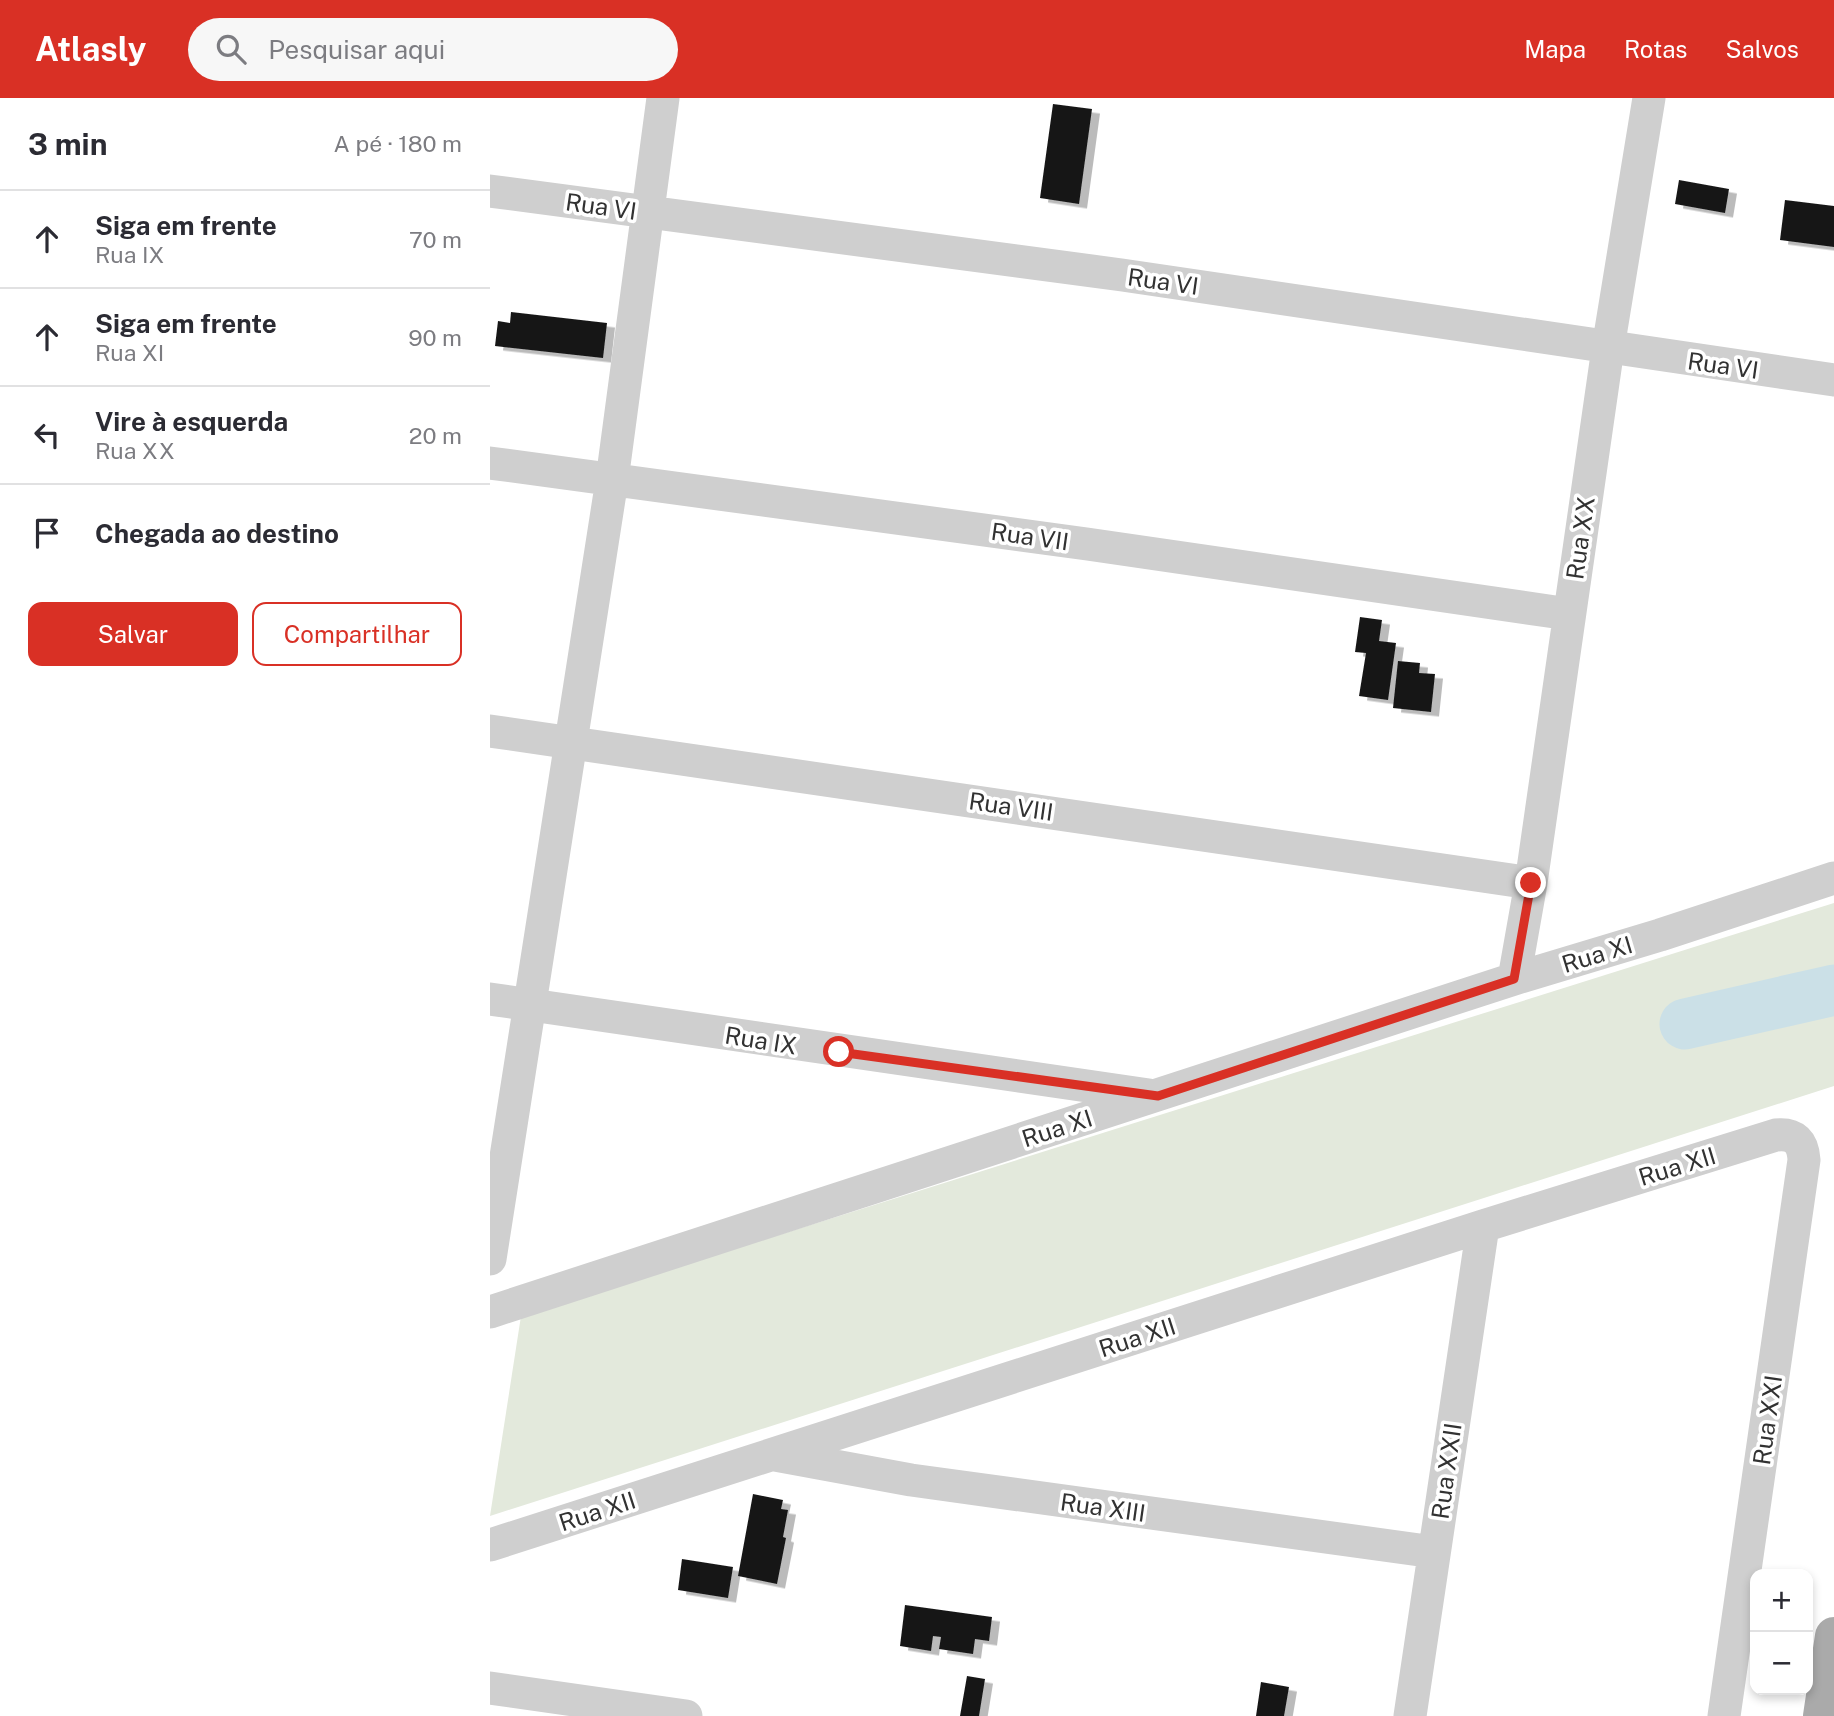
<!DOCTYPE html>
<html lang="pt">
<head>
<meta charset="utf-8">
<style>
	body { margin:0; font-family:"Public Sans",sans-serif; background:#f7f7f7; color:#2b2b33 }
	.controls { position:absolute; right:21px; bottom:21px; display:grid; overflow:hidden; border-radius:14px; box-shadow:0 4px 10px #0003 }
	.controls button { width:63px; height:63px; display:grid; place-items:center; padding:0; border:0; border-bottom:2px solid #e1e1e2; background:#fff; color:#2b2b33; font:35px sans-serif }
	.stop { position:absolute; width:21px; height:21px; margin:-16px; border:5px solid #d93025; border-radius:50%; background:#fff }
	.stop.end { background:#d93025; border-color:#fff; box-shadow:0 2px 7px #0008 }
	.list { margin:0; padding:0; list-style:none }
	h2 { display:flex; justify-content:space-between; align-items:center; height:91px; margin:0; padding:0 28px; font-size:30px }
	h2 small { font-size:23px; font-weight:400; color:#7c7c81 }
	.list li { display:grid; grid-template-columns:46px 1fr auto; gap:21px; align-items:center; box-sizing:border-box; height:98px; padding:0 28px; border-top:2px solid #e1e1e2 }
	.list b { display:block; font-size:26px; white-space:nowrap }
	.list p { margin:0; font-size:23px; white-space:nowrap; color:#7c7c81 }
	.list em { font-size:23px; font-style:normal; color:#7c7c81 }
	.actions { display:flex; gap:14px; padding:21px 28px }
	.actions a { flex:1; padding:16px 0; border:2px solid #d93025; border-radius:14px; text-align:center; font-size:24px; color:#d93025 }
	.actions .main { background:#d93025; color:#fff }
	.icon { flex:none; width:38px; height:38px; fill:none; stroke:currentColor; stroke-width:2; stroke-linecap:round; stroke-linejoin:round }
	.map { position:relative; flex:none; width:1344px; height:1618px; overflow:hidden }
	header { display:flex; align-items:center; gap:42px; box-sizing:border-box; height:98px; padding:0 35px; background:#d93025; color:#fff }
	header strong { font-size:33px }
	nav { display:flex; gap:38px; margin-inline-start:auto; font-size:24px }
	.search { width:490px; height:63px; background:#f7f7f7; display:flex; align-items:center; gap:18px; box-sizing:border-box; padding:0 24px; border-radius:38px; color:#7c7c81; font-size:26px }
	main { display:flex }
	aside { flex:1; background:#fff }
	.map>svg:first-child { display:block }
	.green { fill:#e3e9dc }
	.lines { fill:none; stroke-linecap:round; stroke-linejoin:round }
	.river { stroke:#cbe0e7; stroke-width:51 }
	.building { fill:#191919; filter:url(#shadow) }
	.minor { stroke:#cfcfcf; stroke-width:33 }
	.major { stroke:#aaa; stroke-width:38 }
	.route { stroke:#d93025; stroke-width:9 }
	.labels { text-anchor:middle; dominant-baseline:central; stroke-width:7; stroke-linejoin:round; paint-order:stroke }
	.street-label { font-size:24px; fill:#323232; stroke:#fff }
</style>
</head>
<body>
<header>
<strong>Atlasly</strong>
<div class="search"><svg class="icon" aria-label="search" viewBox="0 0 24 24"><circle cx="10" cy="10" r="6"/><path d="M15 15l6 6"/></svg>Pesquisar aqui</div>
<nav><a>Mapa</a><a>Rotas</a><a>Salvos</a></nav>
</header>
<main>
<aside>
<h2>3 min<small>A pé · 180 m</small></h2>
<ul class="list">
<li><svg class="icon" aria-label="ahead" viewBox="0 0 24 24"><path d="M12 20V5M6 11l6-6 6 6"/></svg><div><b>Siga em frente</b><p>Rua IX</p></div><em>70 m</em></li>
<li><svg class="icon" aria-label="ahead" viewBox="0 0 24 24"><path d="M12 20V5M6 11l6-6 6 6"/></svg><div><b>Siga em frente</b><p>Rua XI</p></div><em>90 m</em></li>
<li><svg class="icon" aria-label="left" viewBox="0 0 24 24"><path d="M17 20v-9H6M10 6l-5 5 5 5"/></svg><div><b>Vire à esquerda</b><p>Rua XX</p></div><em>20 m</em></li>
<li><svg class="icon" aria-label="arrive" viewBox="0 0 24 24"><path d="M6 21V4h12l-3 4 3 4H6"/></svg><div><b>Chegada ao destino</b></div></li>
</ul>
<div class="actions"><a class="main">Salvar</a><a>Compartilhar</a></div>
</aside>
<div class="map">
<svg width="1344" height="1618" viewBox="0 0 1344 1618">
	<defs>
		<filter id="shadow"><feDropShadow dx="8" dy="4.5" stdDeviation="0" flood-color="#0004"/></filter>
	</defs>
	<rect width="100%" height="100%" fill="#fff"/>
	<path class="green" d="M1344,805v183l-1344,430 31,-200z"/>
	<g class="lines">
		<path class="river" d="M1195,926l149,-34"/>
	</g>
	<path class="building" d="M563,6l39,5 -13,95 -39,-6z
		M1189,82l50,9 -4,24 -50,-9z
		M1295,102l49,6v41l-54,-7z
		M21,214l96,11 -4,35 -108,-12 3,-25 12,2z
		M870,519l22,3 -3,21 17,2 -8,57 -29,-4 7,-43 -11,-1z
		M908,563l22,2 -1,10 16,1 -4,38 -38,-4z
		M263,1396l30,6 -2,9 7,1 -5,27 3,1 -9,46 -39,-8z
		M192,1461l51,8 -5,31 -50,-8z
		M415,1507l87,12 -3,24 -14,-2 -2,15 -34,-5 2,-12 -8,-1 -2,15 -31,-5z
		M477,1578l18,3 -6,37h-19z
		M771,1584l28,5 -5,29h-28z"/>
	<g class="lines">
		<path class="minor" d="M0,93l632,84 712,105
			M0,365l597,81 482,70
			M0,633l1041,152
			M1024,881l17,-96 77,-535 41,-250
			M0,901l659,96
			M0,1161l122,-779 51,-382
			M0,1214l1024,-333 146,-44 174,-57
			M285,1357l136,25 523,72
			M0,1447l993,-319 293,-91c19,-2 27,7 28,25l-80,556
			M0,1590l196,28
			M920,1618l73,-490"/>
		<path class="major" d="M1332,1618l12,-80"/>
	</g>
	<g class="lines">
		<path class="route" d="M349,954l319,44 356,-117 17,-96"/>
	</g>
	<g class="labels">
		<g class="street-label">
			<text transform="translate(111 108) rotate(8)">Rua VI</text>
			<text transform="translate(673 183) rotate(8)">Rua VI</text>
			<text transform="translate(1233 267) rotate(8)">Rua VI</text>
			<text transform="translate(540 438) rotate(8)">Rua VII</text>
			<text transform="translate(1090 440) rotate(-82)">Rua XX</text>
			<text transform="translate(521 708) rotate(8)">Rua VIII</text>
			<text transform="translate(1107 856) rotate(-17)">Rua XI</text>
			<text transform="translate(271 942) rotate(9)">Rua IX</text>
			<text transform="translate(567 1030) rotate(-18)">Rua XI</text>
			<text transform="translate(1187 1068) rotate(-17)">Rua XII</text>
			<text transform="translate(647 1239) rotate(-18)">Rua XII</text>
			<text transform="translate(1277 1322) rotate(-82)">Rua XXI</text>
			<text transform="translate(956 1373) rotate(-82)">Rua XXII</text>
			<text transform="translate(613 1409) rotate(8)">Rua XIII</text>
			<text transform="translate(107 1413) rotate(-18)">Rua XII</text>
		</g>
	</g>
</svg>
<div class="controls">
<button>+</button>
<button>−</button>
</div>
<div class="stop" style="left:349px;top:954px"></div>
<div class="stop end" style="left:1041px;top:785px"></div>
</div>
</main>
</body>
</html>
